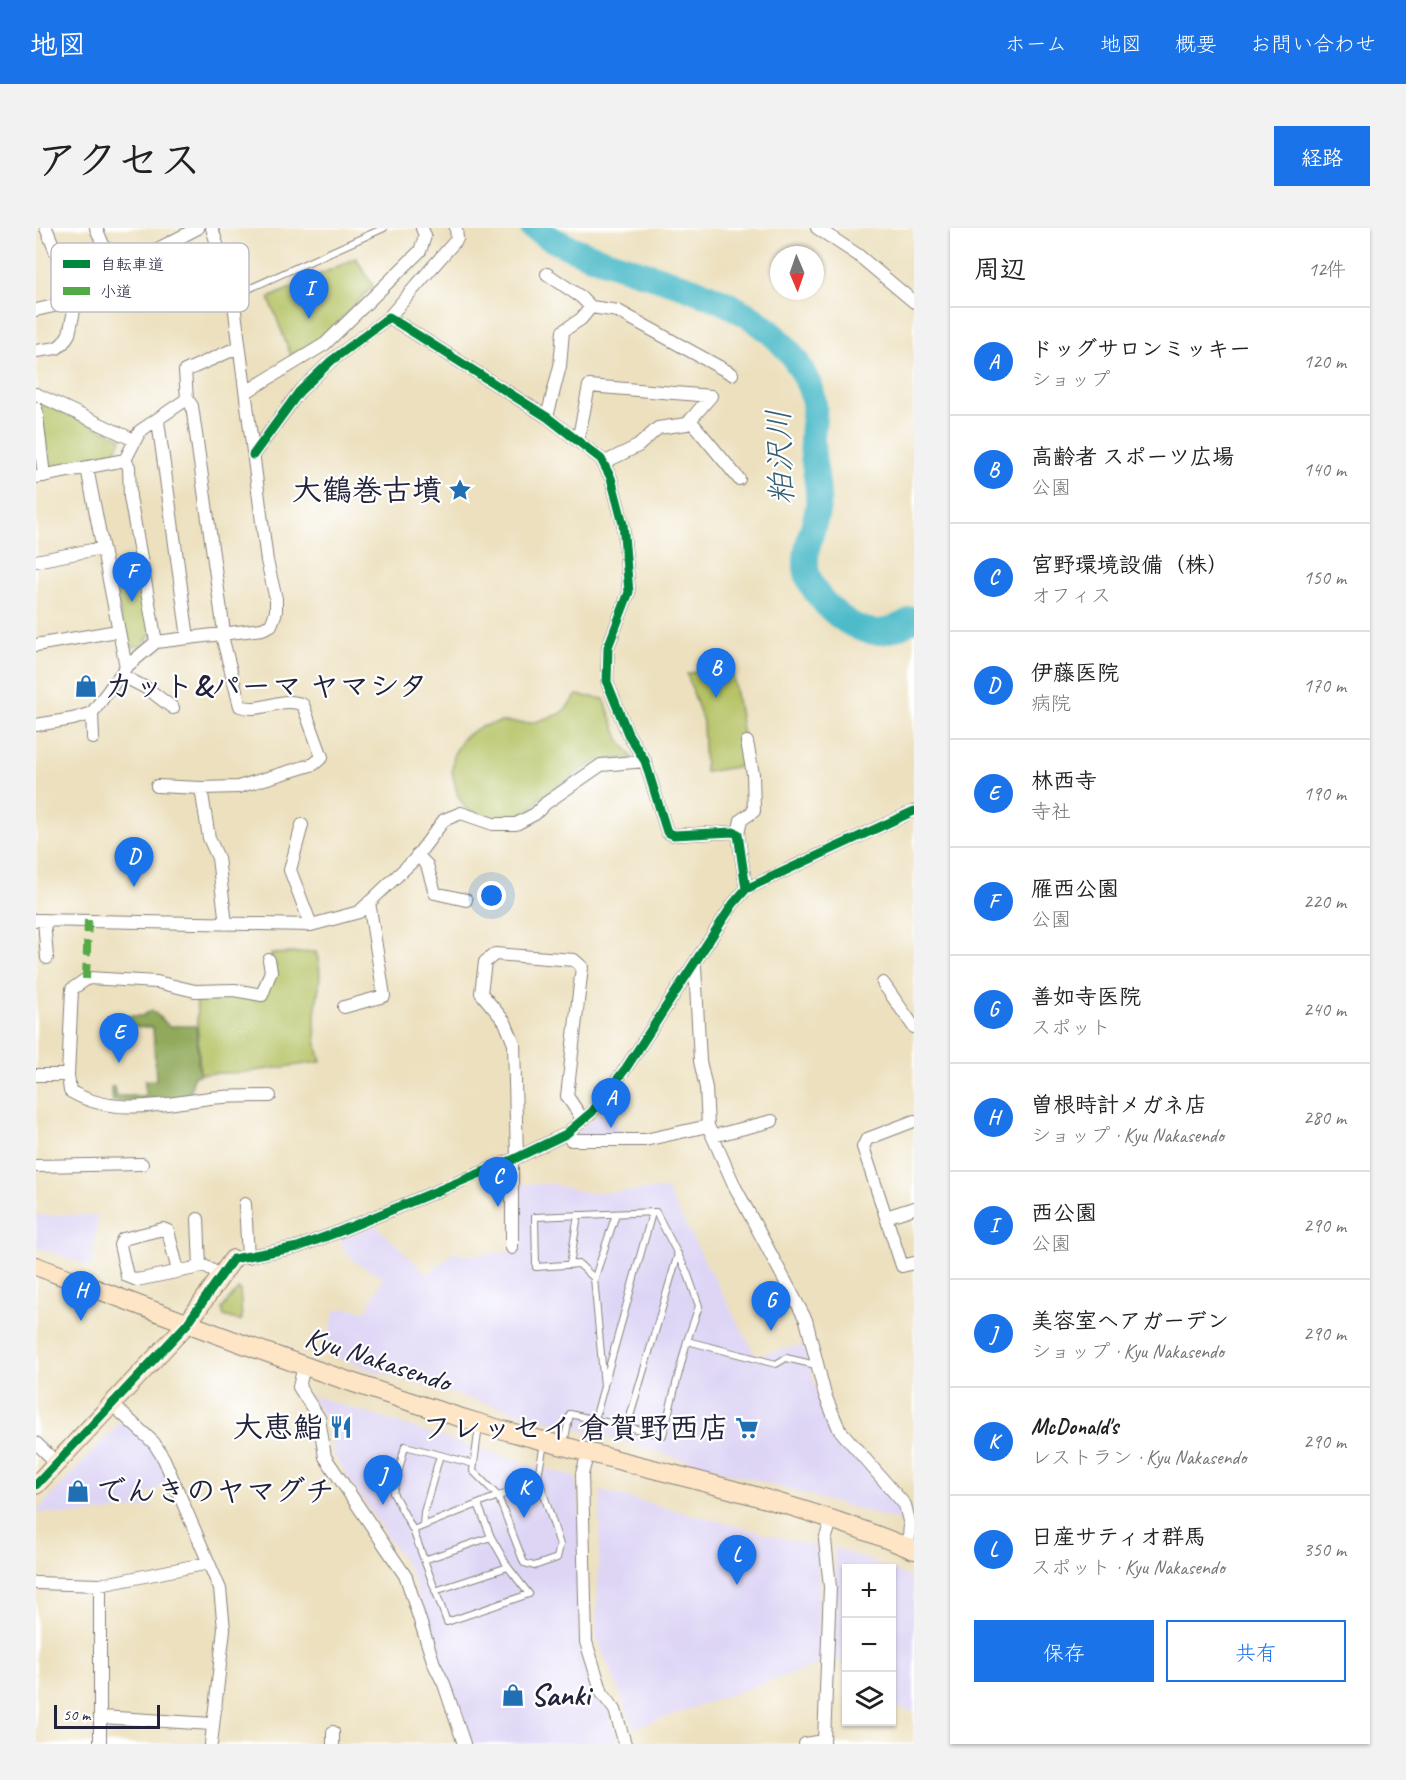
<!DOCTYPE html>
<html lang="ja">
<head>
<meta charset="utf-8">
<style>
	body { margin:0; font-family:Caveat,"Klee One",sans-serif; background:#f2f2f2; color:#222 }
	.controls { position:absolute; right:18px; bottom:18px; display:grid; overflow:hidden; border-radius:0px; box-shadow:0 2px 4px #0004 }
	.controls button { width:54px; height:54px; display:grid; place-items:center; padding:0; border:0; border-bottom:2px solid #e0e0e0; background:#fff; color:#222; font:30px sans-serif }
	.compass { position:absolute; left:734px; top:18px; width:54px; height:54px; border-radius:50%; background:#fff; box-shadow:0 2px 4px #0004; rotate:178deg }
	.scale { position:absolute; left:18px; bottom:15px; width:106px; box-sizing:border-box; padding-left:6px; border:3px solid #22223b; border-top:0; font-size:16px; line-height:21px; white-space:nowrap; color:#22223b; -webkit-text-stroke:4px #fff; paint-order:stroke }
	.you { position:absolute; left:456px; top:668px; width:21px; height:21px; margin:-15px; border:4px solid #fff; border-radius:50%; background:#1a73e8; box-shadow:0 0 0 9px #1a73e833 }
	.badge { display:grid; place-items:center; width:39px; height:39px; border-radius:50%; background:#1a73e8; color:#fff; font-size:20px; font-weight:700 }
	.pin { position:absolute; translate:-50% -50px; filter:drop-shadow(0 2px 3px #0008) }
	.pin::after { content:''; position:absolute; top:32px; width:21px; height:18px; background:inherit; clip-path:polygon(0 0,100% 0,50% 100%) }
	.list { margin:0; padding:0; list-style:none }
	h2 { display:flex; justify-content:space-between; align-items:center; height:78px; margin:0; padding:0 24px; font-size:26px }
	h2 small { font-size:20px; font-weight:400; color:#767676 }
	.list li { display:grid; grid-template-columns:39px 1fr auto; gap:18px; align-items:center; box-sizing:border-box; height:108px; padding:0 24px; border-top:2px solid #e0e0e0 }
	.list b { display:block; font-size:22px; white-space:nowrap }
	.list p { margin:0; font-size:20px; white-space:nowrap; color:#767676 }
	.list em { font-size:20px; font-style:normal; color:#767676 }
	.actions { display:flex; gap:12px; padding:18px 24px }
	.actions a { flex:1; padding:14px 0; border:2px solid #1a73e8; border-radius:0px; text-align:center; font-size:21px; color:#1a73e8 }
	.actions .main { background:#1a73e8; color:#fff }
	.icon { flex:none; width:33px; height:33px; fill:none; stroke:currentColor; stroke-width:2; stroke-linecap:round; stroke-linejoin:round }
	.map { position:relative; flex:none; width:878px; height:1516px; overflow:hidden; border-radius:0px }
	header { display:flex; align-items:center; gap:36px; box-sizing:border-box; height:84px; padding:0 30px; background:#1a73e8; color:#fff }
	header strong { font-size:28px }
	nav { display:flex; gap:33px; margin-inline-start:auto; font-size:21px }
	.intro { display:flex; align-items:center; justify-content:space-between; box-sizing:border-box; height:144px; padding:0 36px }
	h1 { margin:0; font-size:42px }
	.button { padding:15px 27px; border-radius:0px; background:#1a73e8; color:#fff; font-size:21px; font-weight:700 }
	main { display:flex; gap:36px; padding:0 36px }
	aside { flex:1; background:#fff; border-radius:0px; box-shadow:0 2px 4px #0004 }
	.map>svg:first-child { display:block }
	.built { fill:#ded5f5 }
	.green { fill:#b5c365; stroke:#6c7250; stroke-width:1.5 }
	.forest { fill:#90a95a; stroke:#59664a; stroke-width:1.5 }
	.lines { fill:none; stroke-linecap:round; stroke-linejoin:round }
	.river { stroke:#4ebbc9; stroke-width:26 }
	.lane-casing { stroke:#87817c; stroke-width:8 }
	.street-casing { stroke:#87817c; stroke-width:14 }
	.secondary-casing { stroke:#87817c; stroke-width:20 }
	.lane { stroke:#fff; stroke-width:6 }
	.street { stroke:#fff; stroke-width:12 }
	.secondary { stroke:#fde5c5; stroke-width:18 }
	.quiet { stroke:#53aa46; stroke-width:8; stroke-dasharray:15 8; stroke-linecap:butt }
	.cycleway-casing { stroke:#fff; stroke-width:13 }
	.cycleway { stroke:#00873e; stroke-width:9 }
	.labels { text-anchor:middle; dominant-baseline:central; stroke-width:4.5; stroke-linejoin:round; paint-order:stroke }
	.poi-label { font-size:30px; font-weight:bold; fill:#22223b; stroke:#fff; text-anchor:end }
	.street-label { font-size:30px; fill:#22223b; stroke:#fff }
	.water-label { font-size:32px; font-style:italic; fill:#345f74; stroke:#fff }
	.key { fill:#fff; stroke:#bdbdc4; stroke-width:1.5 }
	.key-label { font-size:16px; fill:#22223b }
</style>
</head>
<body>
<header>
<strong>地図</strong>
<nav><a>ホーム</a><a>地図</a><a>概要</a><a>お問い合わせ</a></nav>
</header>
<div class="intro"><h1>アクセス</h1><a class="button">経路</a></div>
<main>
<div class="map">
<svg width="878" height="1516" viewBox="0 0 878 1516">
	<rect width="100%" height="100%" fill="#fff"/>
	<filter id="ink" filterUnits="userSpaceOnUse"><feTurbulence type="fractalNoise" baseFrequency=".0167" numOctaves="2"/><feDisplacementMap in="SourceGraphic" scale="12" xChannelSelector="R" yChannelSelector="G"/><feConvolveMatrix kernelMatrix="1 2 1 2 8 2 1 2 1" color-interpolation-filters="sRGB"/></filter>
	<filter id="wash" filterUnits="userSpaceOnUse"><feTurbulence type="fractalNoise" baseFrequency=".008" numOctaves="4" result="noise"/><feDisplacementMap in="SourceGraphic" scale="24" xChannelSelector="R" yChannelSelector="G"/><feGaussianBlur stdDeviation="1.35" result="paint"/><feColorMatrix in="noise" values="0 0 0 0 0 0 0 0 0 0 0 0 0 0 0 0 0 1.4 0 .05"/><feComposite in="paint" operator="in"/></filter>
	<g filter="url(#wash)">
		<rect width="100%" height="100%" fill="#ece0be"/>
		<path class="built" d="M573,879l6,10 2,13 10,1v6h-51v-4z
			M481,956h34l38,9 77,-4 90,167 47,-11 24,81 62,70 12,22 -2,3 -526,-150 -49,-18 11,-42 10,-3 21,3 17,-34 -27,-14 -15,-18 1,-6 33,-14 53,50 26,-24 7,4 55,-3z
			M0,987h62l-6,52 -56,-20z
			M274,1167l217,69 49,13 6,66 -3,100 19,53 11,17 9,31h-149l-59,-173 -77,-117 -5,-29z
			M86,1192l28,26 21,36 -26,13 7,12 -78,8 -38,-3z
			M565,1263l217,56 2,117 -186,64 -38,-92z
			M798,1319l55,21h-43v95l-12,-4 3,-58z
			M856,1341l22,11v132l-20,-5 7,-29 -9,-3z"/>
		<path class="green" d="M320,30l17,28 -53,55 -29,15 -22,-58z
			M8,176l78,34 -10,19 -64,12 -7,-62z
			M103,339l13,66 -11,13 -9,1 -8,-5 -10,-71z
			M695,436l17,101 -43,7 -2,-50 -16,-48z
			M541,467l27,4 15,40 14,19 -37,3 -55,36 -10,12 -15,9 -17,3 -33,-12 -8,-13 -6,-24 2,-18 10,-17 16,-10 21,-5 31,1 30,-10z
			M280,724c9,28 -1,42 -1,69 0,13 2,28 6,41l-74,10 -47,2 -4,-79 37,1 27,4 12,-35 -1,-11z
			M202,1061l2,1 2,29 -2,2 -16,-5 -2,-7z"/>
		<path class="forest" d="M116,782l17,16h27l3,49 -5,1 -5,22 -53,5 -23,-2 -2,-14h3l2,9h29v-15l11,-1 -3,-53 -43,-1v-10h32z"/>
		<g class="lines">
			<path class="river" d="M497,0c84,56 228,49 274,153 13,28 5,34 5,61 0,21 8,42 6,64 -3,21 -16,45 -11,67 7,27 44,60 73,59 12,-1 24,-8 34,-13"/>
		</g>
	</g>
	<g filter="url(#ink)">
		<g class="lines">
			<g class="lane-casing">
				<path id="lane" d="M197,68l151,-68
					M534,1037l8,-50
					M558,1052l22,-66
					M569,1154l47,-169
					M559,1191l9,-33 -10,-108 -15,-14 -43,3 -1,-50 121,-5 31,60 12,34 -12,35
					M443,1198l-6,45 25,25 26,67 10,3 23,-8 3,-13 -22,-69 6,-32
					M591,1199l51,-173
					M528,1215l6,-29 93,21 24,-94 89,23 10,-6 30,7
					M404,1227l34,9
					M442,1276l13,33
					M377,1302l-20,-37 12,-47 35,9 -16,57 -1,14
					M388,1332l67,-23 17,30
					M399,1363l73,-24 21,27 -82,28 -34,-92 85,-34 33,-9 7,-11"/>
			</g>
			<g class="street-casing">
				<path id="street" d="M60,0l28,66
					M781,0l41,27 56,47
					M79,43l83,-43
					M511,46l34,23 10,10 27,4 114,63
					M0,82l40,-9 151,-21
					M353,89l68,-78 -1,-11
					M0,123l21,-3 6,-5 6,-9 7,-33 -30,-73
					M210,164l79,-48 95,-93 5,-15 -3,-8
					M0,166l98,46
					M151,171l5,7 32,226 -1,8 17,66c22,8 42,-11 63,-1l19,52 -8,7 -76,23 -37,1
					M0,180l8,68
					M511,189l13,-51 3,-35 18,-12 10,-12
					M654,192l49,59
					M122,193l30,217
					M542,213l11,-55 122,10
					M217,227l46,-63 32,-31 58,-44 158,100 54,42 10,19 12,46 6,68 -21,55 -1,35 21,52 17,27 22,71 7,3 59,-3 5,2 8,55
					M89,232l4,7 1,30 26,145
					M567,235l35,-17 20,-18 29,-4 24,-28
					M51,240l39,199
					M0,249l89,-17 15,-29 47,-32 -2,-28 54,-24
					M0,333l66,-13
					M0,417l81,-14
					M85,447l27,14 25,19
					M56,485l1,25
					M0,497l37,-6 19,-6 34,-46 30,-25 106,-13 9,-4 5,-13v-13l-9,-38 -34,-265 -21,-68
					M121,558l44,2 8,50 9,20 8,66
					M266,597l-12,45 21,55
					M702,606l3,-14 13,-9 -1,-37 -6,-32
					M381,627l10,10 8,28 31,7
					M0,692l275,5 48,-13 55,-52 30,-40 17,-7 32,11h23l19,-10 11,-11 55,-38 44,-4
					M8,692l3,38
					M659,738l5,95 6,27 2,38 27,61 71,133 19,75 14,34 66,76 5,20 -2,23
					M847,755l31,44
					M308,779l40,-11 -15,-94
					M0,847h32l4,-86 16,-11 69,4 38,9 39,-1 28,5 9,-24 -2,-11
					M32,847l2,16c43,26 93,13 140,7 20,-2 40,-2 60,-2
					M878,893l-47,18 -4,8 39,119 12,-3
					M530,906l5,6h74l63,-14
					M677,908l59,-15
					M481,929l-3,-113 -9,-22 -24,-29 4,-31 10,-8 79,6 8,7 -15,129 16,24
					M0,938l106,-2
					M209,976l3,53
					M850,989l28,-9
					M162,991l2,48
					M476,1020v-88
					M197,1031l65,-12 40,-15 174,-72 54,-26 26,-22 34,-44 107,-164 13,-15 168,-78
					M142,1043l-10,-40 -5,-2 -40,10 -3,6 7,31 10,4 63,-13 4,-1 18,10
					M268,1138l-5,21 20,31 6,39 81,120 28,87 10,20 20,60
					M76,1176l42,39 10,16 56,130 4,40 -13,115
					M0,1215l21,20
					M552,1225l-6,21 4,168 16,51 13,17 10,34
					M0,1355l64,2 109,-22
					M65,1489l111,7
					M297,1504v12
					M64,1516v-159
					M769,1516l19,-3 6,-154 -5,-47 7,-22"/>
			</g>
			<g class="secondary-casing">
				<path id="secondary" d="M0,1038c147,56 295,113 446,158 144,42 294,68 432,126
					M0,1257l151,-161 46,-65"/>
			</g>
			<use href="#lane" class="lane"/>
			<use href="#street" class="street"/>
			<use href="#secondary" class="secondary"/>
			<path class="quiet" d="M50,751l2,-59"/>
			<g class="cycleway-casing">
				<path id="cycleway" d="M217,227l46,-63 32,-31 58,-44 158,100 54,42 10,19 12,46 6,68 -21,55 -1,35 21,52 17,27 22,71 7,3 59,-3 5,2 8,55
					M0,1257l151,-161 46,-65 65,-12 40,-15 174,-72 54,-26 26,-22 34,-44 107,-164 13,-15 168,-78"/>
			</g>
			<use href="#cycleway" class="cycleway"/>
		</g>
	</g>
	<defs>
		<g id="sight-bare" transform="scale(1.8)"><path d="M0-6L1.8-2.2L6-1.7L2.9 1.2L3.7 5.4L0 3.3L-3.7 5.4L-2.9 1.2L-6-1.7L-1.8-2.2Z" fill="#1f6fb2" stroke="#fff" stroke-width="2.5" paint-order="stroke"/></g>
		<g id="shop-bare" transform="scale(1.8)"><path d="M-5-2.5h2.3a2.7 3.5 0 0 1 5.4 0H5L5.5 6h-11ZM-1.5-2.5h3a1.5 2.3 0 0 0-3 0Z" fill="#1f6fb2" stroke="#fff" stroke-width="2.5" paint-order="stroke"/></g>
		<g id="restaurant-bare" transform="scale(1.8)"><path d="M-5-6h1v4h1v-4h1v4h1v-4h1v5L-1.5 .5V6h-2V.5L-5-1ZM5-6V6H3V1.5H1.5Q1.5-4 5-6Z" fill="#1f6fb2" stroke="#fff" stroke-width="2.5" paint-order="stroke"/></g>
		<g id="supermarket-bare" transform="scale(1.8)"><path d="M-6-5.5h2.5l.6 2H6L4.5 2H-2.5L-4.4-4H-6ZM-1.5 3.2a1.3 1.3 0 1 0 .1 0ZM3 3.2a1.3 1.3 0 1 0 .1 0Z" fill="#1f6fb2" stroke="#fff" stroke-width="2.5" paint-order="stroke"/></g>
	</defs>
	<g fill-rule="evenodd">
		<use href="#sight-bare" x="424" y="262"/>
		<use href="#shop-bare" x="50" y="458"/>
		<use href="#restaurant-bare" x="305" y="1199"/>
		<use href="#supermarket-bare" x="711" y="1200"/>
		<use href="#shop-bare" x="42" y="1263"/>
		<use href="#shop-bare" x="477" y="1467"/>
	</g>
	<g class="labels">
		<g class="poi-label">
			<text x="406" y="262">大鶴巻古墳</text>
			<text x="68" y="458" text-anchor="start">カット&amp;パーマ ヤマシタ</text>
			<text x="287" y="1199">大恵鮨</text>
			<text x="693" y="1200">フレッセイ 倉賀野西店</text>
			<text x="60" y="1263" text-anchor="start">でんきのヤマグチ</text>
			<text x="495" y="1467" text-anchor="start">Sanki</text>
		</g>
		<g class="street-label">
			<text transform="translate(342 1131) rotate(18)">Kyu Nakasendo</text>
		</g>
		<g class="water-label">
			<text transform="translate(744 229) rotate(-92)">粕沢川</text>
		</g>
	</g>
	<rect x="15" y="15" width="198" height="69" rx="9" class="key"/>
	<rect x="27" y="32" width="27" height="8" fill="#00873e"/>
	<rect x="27" y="59" width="27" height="8" fill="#53aa46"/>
	<g class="key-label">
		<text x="64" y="42">自転車道</text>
		<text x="64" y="69">小道</text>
	</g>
</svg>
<div class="controls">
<button>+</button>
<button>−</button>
<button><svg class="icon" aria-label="layers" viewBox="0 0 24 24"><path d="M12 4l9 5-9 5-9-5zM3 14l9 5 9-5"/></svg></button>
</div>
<svg class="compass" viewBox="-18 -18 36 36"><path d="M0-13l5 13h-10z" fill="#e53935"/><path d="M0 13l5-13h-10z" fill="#767676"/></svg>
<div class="scale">50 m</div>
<div class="you"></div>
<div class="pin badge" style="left:575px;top:900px">A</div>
<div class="pin badge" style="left:680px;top:470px">B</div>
<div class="pin badge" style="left:462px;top:979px">C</div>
<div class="pin badge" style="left:98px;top:659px">D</div>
<div class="pin badge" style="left:83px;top:835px">E</div>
<div class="pin badge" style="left:96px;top:374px">F</div>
<div class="pin badge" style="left:735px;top:1103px">G</div>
<div class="pin badge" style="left:45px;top:1093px">H</div>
<div class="pin badge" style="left:273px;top:91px">I</div>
<div class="pin badge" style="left:347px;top:1277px">J</div>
<div class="pin badge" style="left:488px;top:1290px">K</div>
<div class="pin badge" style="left:701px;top:1357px">L</div>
</div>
<aside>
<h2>周辺<small>12件</small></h2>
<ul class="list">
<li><span class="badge">A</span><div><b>ドッグサロンミッキー</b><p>ショップ</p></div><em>120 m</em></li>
<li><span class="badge">B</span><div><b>高齢者 スポーツ広場</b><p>公園</p></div><em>140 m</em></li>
<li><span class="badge">C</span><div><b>宮野環境設備（株）</b><p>オフィス</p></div><em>150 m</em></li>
<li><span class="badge">D</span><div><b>伊藤医院</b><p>病院</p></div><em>170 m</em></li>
<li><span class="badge">E</span><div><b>林西寺</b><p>寺社</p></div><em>190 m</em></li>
<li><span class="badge">F</span><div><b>雁西公園</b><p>公園</p></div><em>220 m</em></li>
<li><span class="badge">G</span><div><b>善如寺医院</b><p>スポット</p></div><em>240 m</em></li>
<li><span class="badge">H</span><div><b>曽根時計メガネ店</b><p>ショップ · Kyu Nakasendo</p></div><em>280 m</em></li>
<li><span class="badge">I</span><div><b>西公園</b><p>公園</p></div><em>290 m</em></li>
<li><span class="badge">J</span><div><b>美容室ヘアガーデン</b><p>ショップ · Kyu Nakasendo</p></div><em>290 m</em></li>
<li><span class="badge">K</span><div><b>McDonald's</b><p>レストラン · Kyu Nakasendo</p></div><em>290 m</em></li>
<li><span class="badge">L</span><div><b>日産サティオ群馬</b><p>スポット · Kyu Nakasendo</p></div><em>350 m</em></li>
</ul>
<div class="actions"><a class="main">保存</a><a>共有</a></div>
</aside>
</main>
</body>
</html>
